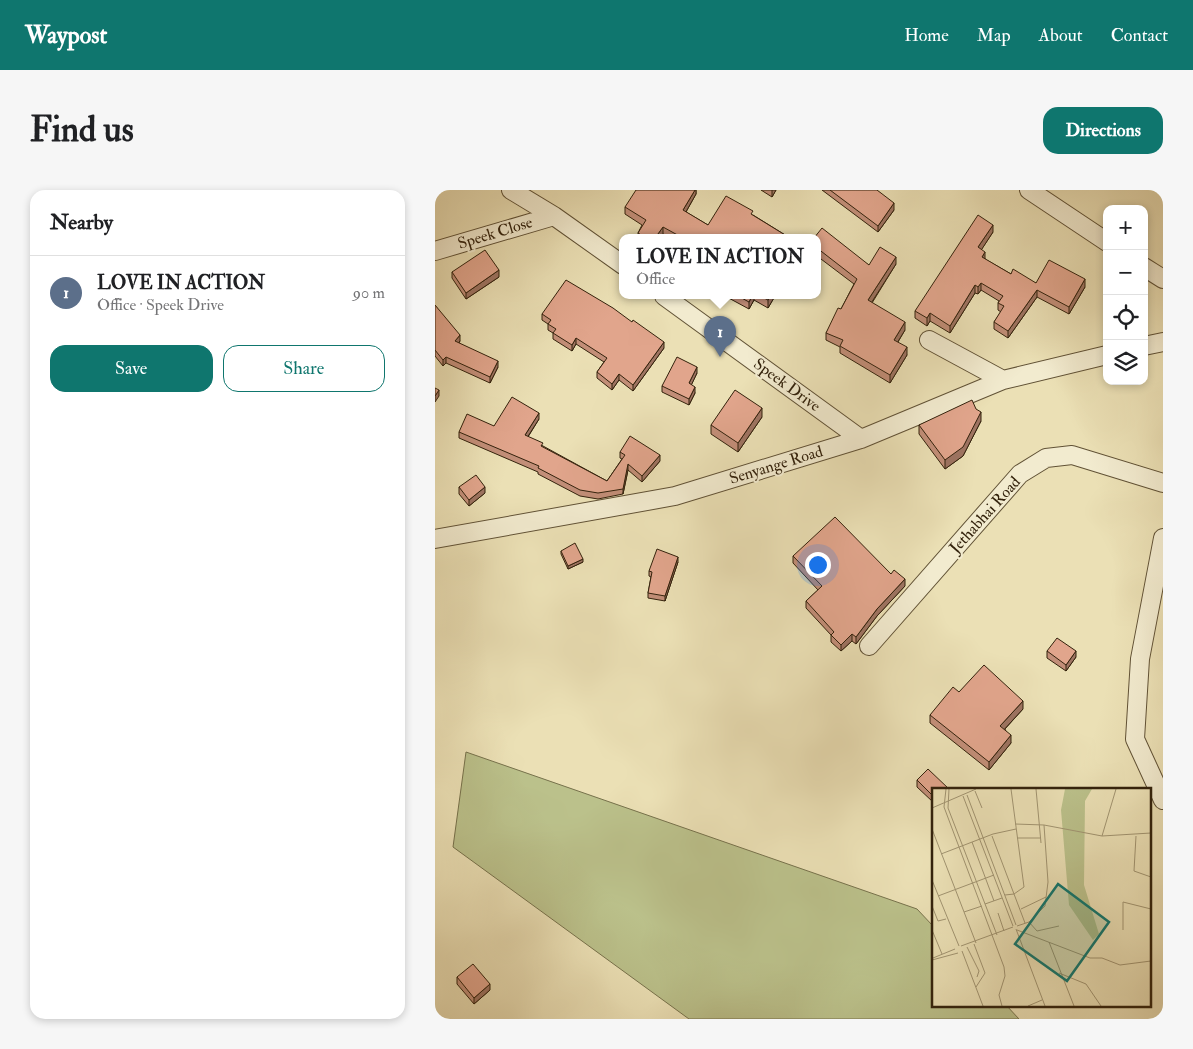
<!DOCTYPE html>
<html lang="en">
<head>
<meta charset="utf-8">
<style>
	body { margin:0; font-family:"IM FELL Double Pica",serif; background:#f6f6f6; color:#202124 }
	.controls { position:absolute; right:15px; top:15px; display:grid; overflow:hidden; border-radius:10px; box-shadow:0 2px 8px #0003 }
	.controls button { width:45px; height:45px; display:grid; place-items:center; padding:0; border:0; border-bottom:1px solid #e0e0e0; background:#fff; color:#202124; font:25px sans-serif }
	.you { position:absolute; left:382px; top:374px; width:18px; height:18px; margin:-12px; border:4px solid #fff; border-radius:50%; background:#1a73e8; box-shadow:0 0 0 8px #1a73e833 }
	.badge { display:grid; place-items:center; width:32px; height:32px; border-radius:50%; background:#0f766e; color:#fff; font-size:16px; font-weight:700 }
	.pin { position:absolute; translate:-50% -41px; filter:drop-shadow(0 1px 2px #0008) }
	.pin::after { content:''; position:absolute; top:26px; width:18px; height:15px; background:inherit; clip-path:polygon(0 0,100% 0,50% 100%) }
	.popup { position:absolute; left:184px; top:44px; width:202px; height:65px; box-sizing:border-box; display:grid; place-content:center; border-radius:10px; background:#fff; filter:drop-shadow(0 1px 4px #0005); font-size:16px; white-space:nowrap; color:#757577 }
	.popup b { font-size:19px; color:#202124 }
	.popup::after { content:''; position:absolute; left:50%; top:100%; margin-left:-10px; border:10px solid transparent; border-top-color:#fff }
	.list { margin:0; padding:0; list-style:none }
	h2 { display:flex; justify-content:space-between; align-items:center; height:65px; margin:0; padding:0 20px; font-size:21px }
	h2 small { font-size:16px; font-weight:400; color:#757577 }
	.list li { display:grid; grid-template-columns:32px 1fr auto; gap:15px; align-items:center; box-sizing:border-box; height:75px; padding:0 20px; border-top:1px solid #e0e0e0 }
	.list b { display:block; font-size:19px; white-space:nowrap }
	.list p { margin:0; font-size:16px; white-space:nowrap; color:#757577 }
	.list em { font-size:16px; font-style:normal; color:#757577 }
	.actions { display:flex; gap:10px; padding:15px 20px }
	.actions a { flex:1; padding:11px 0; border:1px solid #0f766e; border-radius:15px; text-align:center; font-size:18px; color:#0f766e }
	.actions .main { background:#0f766e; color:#fff }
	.icon { flex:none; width:28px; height:28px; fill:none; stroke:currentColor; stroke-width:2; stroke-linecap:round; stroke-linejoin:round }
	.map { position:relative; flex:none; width:728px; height:829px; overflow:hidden; border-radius:15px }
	header { display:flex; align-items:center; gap:30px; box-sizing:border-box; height:70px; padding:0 25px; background:#0f766e; color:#fff }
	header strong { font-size:24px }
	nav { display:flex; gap:28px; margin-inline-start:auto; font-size:18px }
	.intro { display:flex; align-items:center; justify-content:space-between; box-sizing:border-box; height:120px; padding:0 30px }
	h1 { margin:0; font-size:35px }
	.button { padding:12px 22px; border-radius:15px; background:#0f766e; color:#fff; font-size:18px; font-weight:700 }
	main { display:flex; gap:30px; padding:0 30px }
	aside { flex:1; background:#fff; border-radius:15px; box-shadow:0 2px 8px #0003 }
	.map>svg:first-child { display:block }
	.green { fill:#bbc18b; stroke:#77724c }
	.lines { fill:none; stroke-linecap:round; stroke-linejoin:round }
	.minor-casing { stroke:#615236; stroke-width:20 }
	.minor { stroke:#f2ebcf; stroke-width:18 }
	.wall { fill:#c28e78; stroke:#33220c }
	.shaded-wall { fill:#9e7462; stroke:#33220c }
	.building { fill:#e1a58c; stroke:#33220c }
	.labels { text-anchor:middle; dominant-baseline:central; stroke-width:4; stroke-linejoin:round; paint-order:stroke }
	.street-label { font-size:16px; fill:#33220c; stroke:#f2ebcf }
	.inset-road { fill:none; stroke:#a19471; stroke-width:1 }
	.view { fill:#0f766e; fill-opacity:0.15; stroke:#0f766e; stroke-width:2.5 }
	.inset-edge { fill:none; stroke:#33220c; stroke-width:2.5 }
</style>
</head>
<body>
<header>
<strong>Waypost</strong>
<nav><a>Home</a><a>Map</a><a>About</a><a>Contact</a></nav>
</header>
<div class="intro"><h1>Find us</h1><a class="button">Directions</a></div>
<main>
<aside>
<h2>Nearby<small></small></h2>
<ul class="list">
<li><span class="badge" style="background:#5c6f8a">1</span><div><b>LOVE IN ACTION</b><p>Office · Speek Drive</p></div><em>90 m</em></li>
</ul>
<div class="actions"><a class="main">Save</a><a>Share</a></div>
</aside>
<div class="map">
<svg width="728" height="829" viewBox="0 0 728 829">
	<rect width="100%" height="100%" fill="#ebe0b5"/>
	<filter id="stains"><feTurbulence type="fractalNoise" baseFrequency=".004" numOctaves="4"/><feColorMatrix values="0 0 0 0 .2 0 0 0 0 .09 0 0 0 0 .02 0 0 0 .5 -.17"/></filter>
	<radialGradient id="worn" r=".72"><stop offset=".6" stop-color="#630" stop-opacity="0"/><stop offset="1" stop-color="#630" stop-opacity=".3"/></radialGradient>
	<path class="green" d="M31,562l451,157 16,17v79h73l13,14h-330l-236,-172z"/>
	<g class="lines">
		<g class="minor-casing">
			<path id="minor" d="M76,0l43,26 69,49
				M594,0l78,52
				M0,61l119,-35
				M709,77l19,12
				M229,106l197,143
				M494,150l74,40
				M709,156l19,-4
				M728,348l-23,121 -5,80 28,61
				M0,349l240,-43 186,-57 142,-59 104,-25
				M434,456l151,-172 26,-16 26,-3 91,28"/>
		</g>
		<use href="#minor" class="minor"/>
	</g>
	<path class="wall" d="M214,0h47v4l-10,18 22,13 45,-10 37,23h-120l-7,-4 -3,4h-22v-5l4,-8 -17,-11v-7z
		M326,0h15l-4,7z
		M387,0h55l17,20 -16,22z
		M558,42l-12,18 4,9 26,15 25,9 49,4 -16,27 -32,-17 -29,41 -14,-9v-7l7,-10 -3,-2v-7l1,-2 -18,-11 -3,4 -3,-1 -25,40 -20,-12 -3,5 -12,-8v-7z
		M382,48l52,27 27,-1 -24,39 33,27 -7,12 9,13 -17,28 -50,-30v-6l-14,-7v-7l15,-24 13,-25 -37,-28z
		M17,82l47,5 -33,22 -14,-21z
		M290,106h50l-7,12 -14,-8 -5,9z
		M0,115l25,36 -1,2 39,24 -8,16 -44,-20 -3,3 -8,-10z
		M107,124l122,34 -31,43 -14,-11 -7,10 -15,-12v-6l7,-10 -28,-18 -4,7 -19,-12v-6l-5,-3v-6l-6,-4z
		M262,183l-6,12 4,8 -6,12 -27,-13v-6z
		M327,227l-24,35 -27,-18v-9z
		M104,229l-11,18 15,9 64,35 15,-22 -2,-1v-6l40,9 -18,21 -14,-12 -5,24 -25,5 -18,-3 -42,-22v-2l-79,-34v-6z
		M546,231l-18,35 -18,13 -26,-35v-9z
		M24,297l26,6 -16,13 -10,-12z
		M126,361l22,11 -15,7 -7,-15z
		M358,366l112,30 -28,30 -21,28 -4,-3 -11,10 -10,-9v-7l-25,-27v-7l12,-11 -25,-27z
		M243,372l-13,39 -17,-3v-5l3,-16 -2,-1v-5z
		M612,461l29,6 -10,14 -19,-13z
		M524,502l64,17 -18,20 6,14 -22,27 -59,-47v-8z
		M482,590l16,9v13l-16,-15z
		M22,787l33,13 -16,14 -17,-20z"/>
	<path class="shaded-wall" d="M260,0h1v4l-13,23v-7z
		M337,0h4l-4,7z
		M459,13v7l-16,22v-6z
		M558,35v7l-15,23v-8z
		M228,37v7l-3,4h-5z
		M550,62v7l-3,-2z
		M461,67v7l-28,44v-8z
		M64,80v7l-33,22v-6z
		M650,89v8l-16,27v-7z
		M546,93v7l-3,4v-7z
		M540,95v8l-25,40v-7z
		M602,100v7l-29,41v-7z
		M317,106h2v4l-5,9v-7z
		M336,106h4l-7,12v-8z
		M495,123v8l-3,5v-8z
		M470,132v8l-11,18v-8z
		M25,145v6l-5,6v-6z
		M141,148v6l-4,7v-6z
		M229,152v6l-31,43v-6z
		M472,157v8l-17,28v-8z
		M11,167v6l-3,3v-6z
		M63,171v6l-8,16v-6z
		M262,177v6l-8,17v-7z
		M184,184v6l-7,10v-6z
		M260,197v6l-6,12v-6z
		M4,200v6l-4,6v-6z
		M327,218v9l-24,35v-9z
		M546,222v9l-18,35 -18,13v-9z
		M104,223v6l-14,22v-6z
		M225,265v6l-18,21v-6z
		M193,274v6l-5,24v-5z
		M50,297v6l-16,13v-6z
		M243,367v5l-13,39v-5z
		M148,369v3l-15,7v-3z
		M470,389v7l-28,30 -21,28v-7l21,-28z
		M417,444v7l-11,10v-6z
		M641,461v6l-10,14v-6z
		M588,511v8l-23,25v-8z
		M576,545v8l-22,27v-8z
		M55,794v6l-16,14v-6z"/>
	<path class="building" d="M201,0h59l-12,20 25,15 18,-29 27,15 -2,3 39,24h-107l-20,-11 -8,11h-9l-8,-5 8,-13 -21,-13z
		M395,0h47l17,13 -16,23z
		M543,25l15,10 -15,22 7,5 -3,5 29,17 2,-5 23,14 13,-23 36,19 -16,28 -32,-17 -29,41 -14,-9 10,-16 -6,-3 5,-7 -22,-13 -3,4 -3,-2 -25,41 -20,-13 -3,5 -12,-7z
		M387,38l47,37 11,-18 16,10 -28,43 37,22 -11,18 13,7 -17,28 -50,-29 3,-6 -17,-7 12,-25 3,1 16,-30 -40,-31v-10h-3z
		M50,60l14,20 -33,23 -14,-21z
		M131,90l47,28 19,14 1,-2 31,22 -31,43 -14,-11 -7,10 -15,-12 10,-14 -31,-20 -4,7 -19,-12 3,-4 -8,-5 3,-4 -9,-6z
		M303,106h14l-3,6z
		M325,106h11l-3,4z
		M0,115l25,30 -5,6 43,20 -8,16 -44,-20 -3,3 -8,-10z
		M242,167l20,10 -8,16 6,4 -6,12 -27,-13z
		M0,198l4,2 -4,6z
		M300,200l27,18 -24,35 -27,-18z
		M77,207l27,16 -14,22 18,8 -2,3 66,35 18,-26 -5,-3 10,-16 30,19 -18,21 -14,-12 -5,25 -25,4 -18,-3 -42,-22 1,-2 -80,-34 8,-18 27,12z
		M537,210l4,9 5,3 -18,35 -18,13 -26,-35z
		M41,285l9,12 -16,13 -10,-13z
		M400,327l56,57 3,-4 11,9 -28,30 -21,28 -4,-3 -11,11 -10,-10 3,-3 -28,-31 16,-15 -29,-30z
		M140,353l8,16 -15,7 -7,-15z
		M222,359l21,8 -13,39 -17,-3 4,-21 -3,-1z
		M622,448l19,13 -10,14 -19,-14z
		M549,475l39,36 -23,25 11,9 -22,27 -59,-47 23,-28 6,5z
		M493,579l21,20h-16v7l-16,-16z
		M38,774l17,20 -16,14 -17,-21z"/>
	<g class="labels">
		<g class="street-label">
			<text transform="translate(60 43) rotate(-17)">Speek Close</text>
			<text transform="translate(352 195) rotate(36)">Speek Drive</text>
			<text transform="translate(341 275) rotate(-17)">Senyange Road</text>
			<text transform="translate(550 325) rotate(-48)">Jethabhai Road</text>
		</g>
	</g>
	<g transform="translate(497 598)">
		<rect width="219" height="219" fill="#ebe0b5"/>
		<path d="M133,1h27l-7,12 -1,84 15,49 -6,6 -24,-35 -8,-95z" fill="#bbc18b"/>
		<path class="inset-road" d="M14,1l-2,18 60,160 1,9 -6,19 3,11M17,1l-1,19 49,127M104,1l5,54M43,3l7,17M35,7l49,130M31,8l50,130M0,20l44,-19M83,36l29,1 58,11 49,-3M0,41l44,114M60,48l33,87M170,48l14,-47M204,48l-2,35 17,6M85,50h23M40,54l22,59M9,66l52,-20 23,-5M0,92l27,66M73,107l9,-1 10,-7 -13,-98M6,108l56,-21M53,116l17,-6M0,118l6,15 8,-2M89,121l25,-12M32,124l18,-6M66,125l6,18M97,134l8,9 22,-5M85,138l12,-4 16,-16 3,-24 -4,-57M84,141l29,77M0,142l10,24M85,142l73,28h12l18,7 31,-4M191,142v-28l28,7M117,154l25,64M42,156l11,29 -9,14M29,158l52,-19M35,159l12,24 -2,6M30,163l21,55M1,170l22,-9M0,172l26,-7M127,185l27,11 15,22M96,218l14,-6"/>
		<path class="view" d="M126,96l51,38 -42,59 -52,-37z"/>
		<rect width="219" height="219" class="inset-edge"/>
	</g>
	<rect width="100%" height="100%" filter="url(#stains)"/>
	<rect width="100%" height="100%" fill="url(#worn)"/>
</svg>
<div class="controls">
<button>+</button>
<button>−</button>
<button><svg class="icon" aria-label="locate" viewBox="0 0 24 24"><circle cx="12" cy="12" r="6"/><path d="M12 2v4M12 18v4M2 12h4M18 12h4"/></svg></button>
<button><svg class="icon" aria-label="layers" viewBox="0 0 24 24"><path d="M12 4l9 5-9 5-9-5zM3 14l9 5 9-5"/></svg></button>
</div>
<div class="you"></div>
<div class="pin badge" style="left:285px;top:167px;background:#5c6f8a">1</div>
<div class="popup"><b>LOVE IN ACTION</b>Office</div>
</div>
</main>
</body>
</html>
